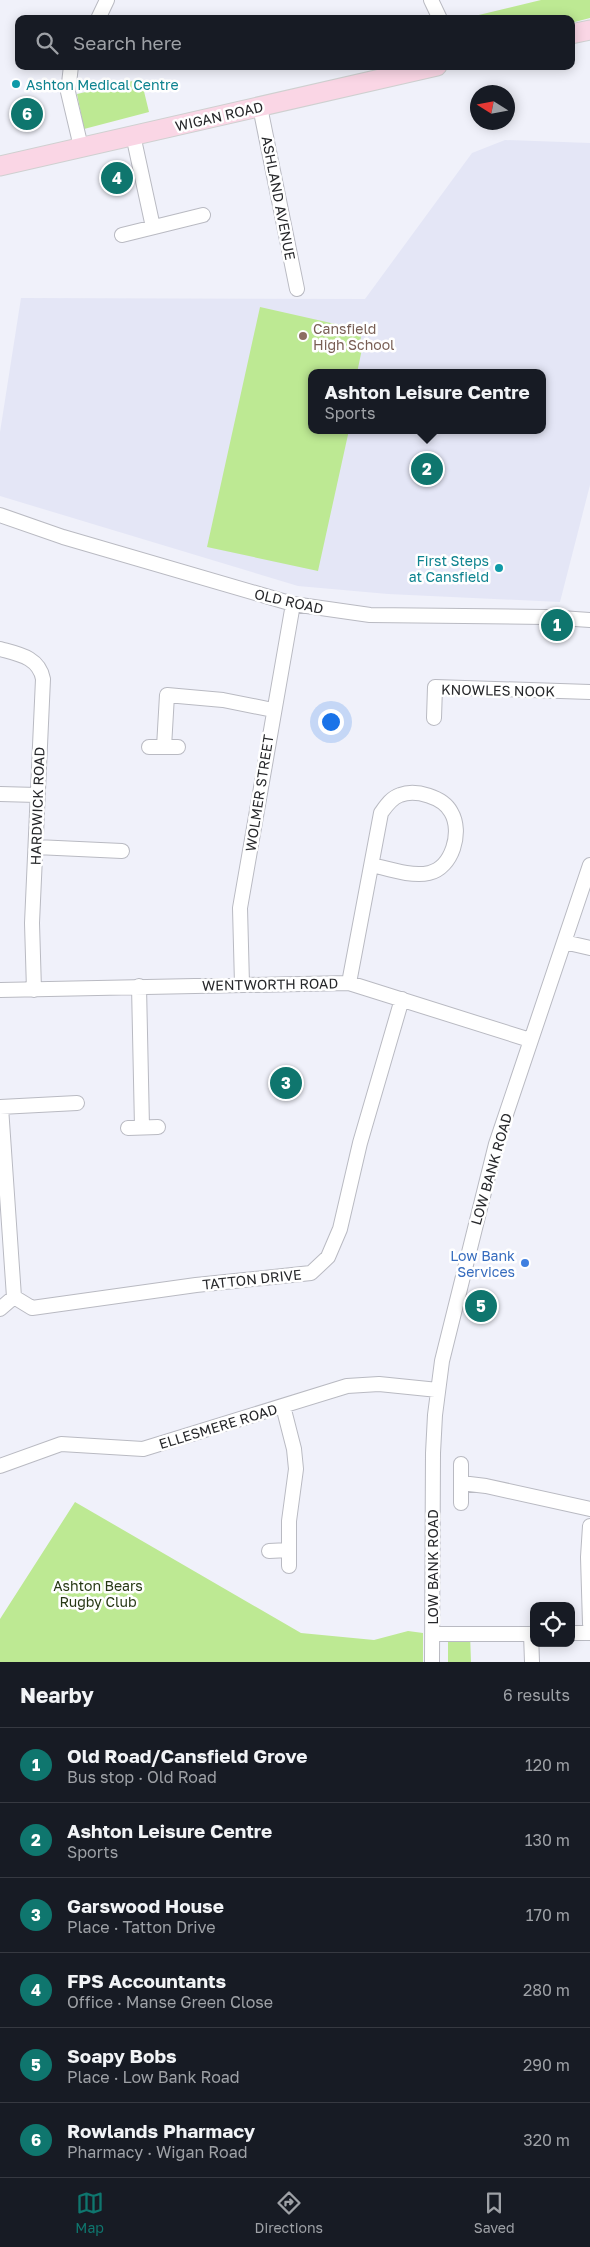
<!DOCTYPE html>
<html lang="en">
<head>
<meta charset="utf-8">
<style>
	body { margin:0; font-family:"Golos Text",sans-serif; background:#242831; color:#f1f3f6 }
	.controls { position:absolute; right:15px; bottom:15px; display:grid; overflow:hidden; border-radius:10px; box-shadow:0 2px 12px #0003 }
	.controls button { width:45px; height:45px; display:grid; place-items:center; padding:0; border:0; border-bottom:1px solid #363941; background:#171b24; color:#f1f3f6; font:25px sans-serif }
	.compass { position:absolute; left:470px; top:85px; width:45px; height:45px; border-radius:50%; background:#171b24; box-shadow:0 2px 12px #0003; rotate:281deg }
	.you { position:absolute; left:330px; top:721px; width:18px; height:18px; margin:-12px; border:4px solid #fff; border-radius:50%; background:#1a73e8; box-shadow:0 0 0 8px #1a73e833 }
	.badge { display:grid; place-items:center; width:32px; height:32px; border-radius:50%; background:#0f766e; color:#fff; font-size:16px; font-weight:700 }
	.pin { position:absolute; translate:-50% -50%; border:2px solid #fff; box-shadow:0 1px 5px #0006 }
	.popup { position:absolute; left:308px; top:369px; width:238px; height:65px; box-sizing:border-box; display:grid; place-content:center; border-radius:10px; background:#171b24; filter:drop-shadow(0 1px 4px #0005); font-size:16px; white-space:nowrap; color:#9ea1a6 }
	.popup b { font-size:19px; color:#f1f3f6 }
	.popup::after { content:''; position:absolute; left:50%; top:100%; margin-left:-10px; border:10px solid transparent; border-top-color:#171b24 }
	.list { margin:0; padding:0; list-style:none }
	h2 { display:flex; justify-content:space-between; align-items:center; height:65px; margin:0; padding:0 20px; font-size:21px }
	h2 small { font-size:16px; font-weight:400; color:#9ea1a6 }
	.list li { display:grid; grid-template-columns:32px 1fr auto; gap:15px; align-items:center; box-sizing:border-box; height:75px; padding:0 20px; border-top:1px solid #363941 }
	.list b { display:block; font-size:19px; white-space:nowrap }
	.list p { margin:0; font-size:16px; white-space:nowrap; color:#9ea1a6 }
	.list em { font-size:16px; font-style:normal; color:#9ea1a6 }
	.icon { flex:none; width:28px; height:28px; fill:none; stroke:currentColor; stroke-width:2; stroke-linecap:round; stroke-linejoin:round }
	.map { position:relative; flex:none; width:590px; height:1662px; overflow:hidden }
	.search { position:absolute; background:#171b24; box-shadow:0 2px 12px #0003; left:15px; right:15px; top:15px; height:55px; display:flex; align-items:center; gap:12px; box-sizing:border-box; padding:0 18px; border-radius:10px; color:#9ea1a6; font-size:19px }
	.sheet { height:515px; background:#171b24 }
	nav { display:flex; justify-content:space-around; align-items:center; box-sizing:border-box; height:70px; border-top:1px solid #363941; background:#171b24; font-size:14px; color:#9ea1a6 }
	nav a { display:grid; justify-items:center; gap:2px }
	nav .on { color:#0f766e }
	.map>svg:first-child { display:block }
	.built { fill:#e4e6f6; fill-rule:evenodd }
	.green { fill:#bde993 }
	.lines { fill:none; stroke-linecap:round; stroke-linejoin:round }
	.minor-casing { stroke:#b9bac2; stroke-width:16 }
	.major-casing { stroke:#cfd0d0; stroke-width:21 }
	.minor { stroke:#fff; stroke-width:14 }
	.major { stroke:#fad6e5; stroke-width:19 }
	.culture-dot { fill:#0f9aa8; stroke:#fff; stroke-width:2 }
	.education-dot { fill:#8d6e63; stroke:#fff; stroke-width:2 }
	.shop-dot { fill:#3f7fe0; stroke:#fff; stroke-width:2 }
	.labels { text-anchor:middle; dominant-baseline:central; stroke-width:5; stroke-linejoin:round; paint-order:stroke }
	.culture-label { font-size:14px; fill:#0d838f; stroke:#fff; text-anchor:start }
	.street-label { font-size:14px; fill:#27282b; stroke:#fff }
	.education-label { font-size:14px; fill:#785e54; stroke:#fff; text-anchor:start }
	.shop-label { font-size:14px; fill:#366cbe; stroke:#fff; text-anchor:end }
	.park-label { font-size:14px; fill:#273815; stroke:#fff }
</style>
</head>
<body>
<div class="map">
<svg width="590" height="1662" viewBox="0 0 590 1662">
	<rect width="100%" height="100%" fill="#f0f1fa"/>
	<path class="built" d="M505,140l85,3v342l-30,117 -172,-8 -90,-8 -298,-90v-64l21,-134 344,1 107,-146zM312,373h230v57h-230z"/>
	<path class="green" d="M541,0h49v18l-19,5v-4h-109z
		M141,79l8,33 -65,17 -7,-35z
		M260,307l102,23 -2,13 3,1 -6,29h-45v57h37l-31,141 -111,-24z
		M75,1502l226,131 73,7 34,-9 15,2v29h-423v-43z
		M470,1633l1,29h-23v-28z"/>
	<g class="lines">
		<g class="minor-casing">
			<path id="minor" d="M431,0l9,19
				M98,19l9,-19
				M71,66l-3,26 13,55
				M260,107l37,182
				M133,135l20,92
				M122,235l81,-20
				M0,515l63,22 230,67 77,11 176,2 44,3
				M0,649c18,5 39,8 43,30l-11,244 2,67
				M434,718l1,-31 155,5
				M149,747h29
				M164,747l3,-52 56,5 50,10
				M0,794l37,1
				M36,847l86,4
				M564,942l26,6
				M349,983l32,-170c5,-7 10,-15 19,-18 16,-6 43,2 51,17 12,20 1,56 -22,61 -17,4 -40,-4 -57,-8
				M242,984l-2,-76 53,-304
				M139,986l3,141
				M0,990l349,-7 181,57
				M0,1107l77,-4
				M1,1107l13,190
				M128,1128l30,-1
				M0,1309l14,-12 18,11 164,-23 115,-12 17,-16 12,-28 20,-86 42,-144
				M283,1406l11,43 2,20 -7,52v45
				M461,1464v39
				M0,1466l61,-22 82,5 204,-63 32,-2 59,6
				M461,1483l25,3 104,23
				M590,1526l-2,31 2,67
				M269,1551l20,-1
				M571,1633h19
				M432,1634h102
				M531,1634l1,28
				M432,1662l1,-209 2,-38 7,-54 54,-217 94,-279"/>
		</g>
		<g class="major-casing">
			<path id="major" d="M571,34l19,-4
				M0,166l437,-100"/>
		</g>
		<use href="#minor" class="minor"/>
		<use href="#major" class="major"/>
	</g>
	<g class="culture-dot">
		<circle cx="16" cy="84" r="5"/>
		<circle cx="499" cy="568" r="5"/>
	</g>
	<circle class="education-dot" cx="303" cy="336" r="5"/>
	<circle class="shop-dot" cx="525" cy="1263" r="5"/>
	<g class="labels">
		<g class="culture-label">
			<text x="26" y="84">Ashton Medical Centre</text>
			<text x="489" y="560" text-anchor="end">First Steps<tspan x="489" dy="16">at Cansfield</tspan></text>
		</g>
		<g class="street-label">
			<text transform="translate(219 116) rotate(-13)">WIGAN ROAD</text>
			<text transform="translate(279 198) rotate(79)">ASHLAND AVENUE</text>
			<text transform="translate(289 601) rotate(13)">OLD ROAD</text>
			<text transform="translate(498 690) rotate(1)">KNOWLES NOOK</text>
			<text transform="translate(259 793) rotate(-81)">WOLMER STREET</text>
			<text transform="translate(37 806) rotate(-88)">HARDWICK ROAD</text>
			<text transform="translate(270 984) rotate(-1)">WENTWORTH ROAD</text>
			<text transform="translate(491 1169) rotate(-74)">LOW BANK ROAD</text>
			<text transform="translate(252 1279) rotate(-6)">TATTON DRIVE</text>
			<text transform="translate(218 1426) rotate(-17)">ELLESMERE ROAD</text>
			<text transform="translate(432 1567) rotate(-90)">LOW BANK ROAD</text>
		</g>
		<g class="education-label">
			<text x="313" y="328">Cansfield<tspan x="313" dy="16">High School</tspan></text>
		</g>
		<g class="shop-label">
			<text x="515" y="1255">Low Bank<tspan x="515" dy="16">Services</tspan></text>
		</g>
		<g class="park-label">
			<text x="98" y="1585">Ashton Bears<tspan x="98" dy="16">Rugby Club</tspan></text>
		</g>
	</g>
</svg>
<div class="controls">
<button><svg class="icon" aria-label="locate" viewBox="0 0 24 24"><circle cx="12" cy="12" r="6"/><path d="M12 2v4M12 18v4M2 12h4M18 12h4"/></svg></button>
</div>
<svg class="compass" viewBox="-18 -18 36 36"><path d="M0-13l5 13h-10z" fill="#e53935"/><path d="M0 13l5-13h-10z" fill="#9ea1a6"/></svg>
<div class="you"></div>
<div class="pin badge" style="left:557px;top:625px">1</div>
<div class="pin badge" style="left:427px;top:469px">2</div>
<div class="popup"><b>Ashton Leisure Centre</b>Sports</div>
<div class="pin badge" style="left:286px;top:1083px">3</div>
<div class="pin badge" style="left:117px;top:178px">4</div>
<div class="pin badge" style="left:481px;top:1306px">5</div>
<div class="pin badge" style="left:27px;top:114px">6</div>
<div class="search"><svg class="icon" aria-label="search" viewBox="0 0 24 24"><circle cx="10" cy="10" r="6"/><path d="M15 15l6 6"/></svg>Search here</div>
</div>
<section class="sheet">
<h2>Nearby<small>6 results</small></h2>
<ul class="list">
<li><span class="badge">1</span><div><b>Old Road/Cansfield Grove</b><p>Bus stop · Old Road</p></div><em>120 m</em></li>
<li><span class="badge">2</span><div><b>Ashton Leisure Centre</b><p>Sports</p></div><em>130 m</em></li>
<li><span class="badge">3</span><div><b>Garswood House</b><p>Place · Tatton Drive</p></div><em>170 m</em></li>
<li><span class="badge">4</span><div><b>FPS Accountants</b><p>Office · Manse Green Close</p></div><em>280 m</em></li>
<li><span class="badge">5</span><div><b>Soapy Bobs</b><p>Place · Low Bank Road</p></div><em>290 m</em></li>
<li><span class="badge">6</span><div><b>Rowlands Pharmacy</b><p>Pharmacy · Wigan Road</p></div><em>320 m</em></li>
</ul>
</section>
<nav>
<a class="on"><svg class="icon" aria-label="map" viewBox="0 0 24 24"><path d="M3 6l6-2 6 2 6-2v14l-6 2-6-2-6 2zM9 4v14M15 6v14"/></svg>Map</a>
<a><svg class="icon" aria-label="directions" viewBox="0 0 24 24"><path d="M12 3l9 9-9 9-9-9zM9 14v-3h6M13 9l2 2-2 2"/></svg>Directions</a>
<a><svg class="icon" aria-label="saved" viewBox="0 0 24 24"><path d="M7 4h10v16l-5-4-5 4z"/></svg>Saved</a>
</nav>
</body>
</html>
